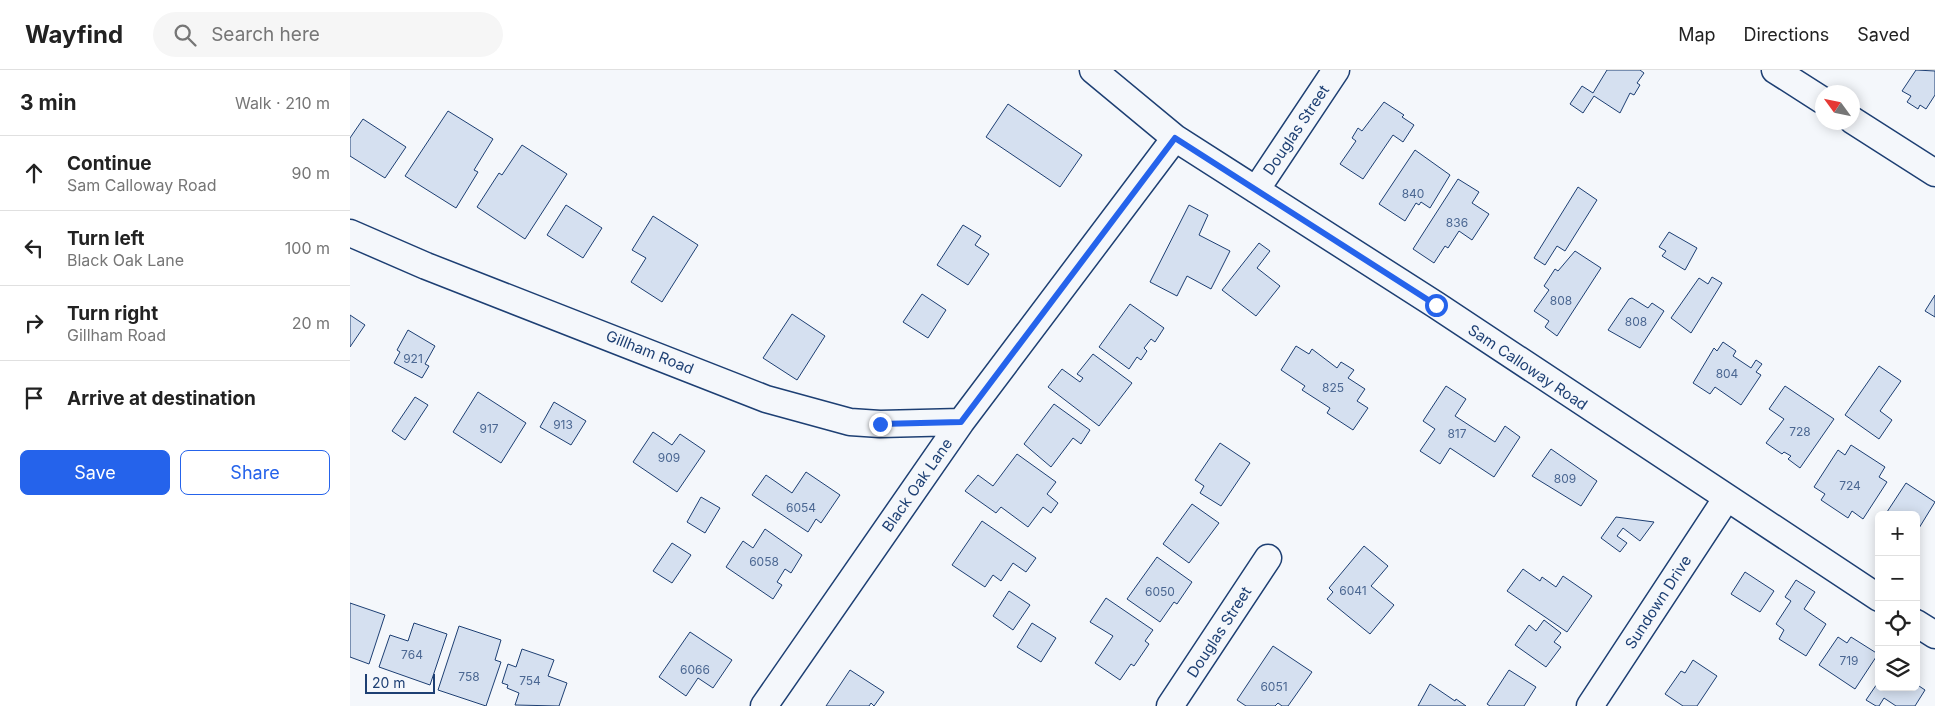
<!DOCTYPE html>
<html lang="en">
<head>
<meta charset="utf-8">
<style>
	body { margin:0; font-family:Inter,sans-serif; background:#f6f6f6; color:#222 }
	.controls { position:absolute; right:15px; bottom:15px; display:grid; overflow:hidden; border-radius:8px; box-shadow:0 2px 12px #0003 }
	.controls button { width:45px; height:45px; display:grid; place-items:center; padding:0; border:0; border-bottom:1px solid #e0e0e0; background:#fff; color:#222; font:25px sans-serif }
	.compass { position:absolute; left:1465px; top:15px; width:45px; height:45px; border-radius:50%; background:#fff; box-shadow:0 2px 12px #0003; rotate:303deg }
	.scale { position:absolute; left:15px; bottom:12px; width:70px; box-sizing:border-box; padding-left:5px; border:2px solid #1d3f73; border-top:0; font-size:14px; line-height:18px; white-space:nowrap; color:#1d3f73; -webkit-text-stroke:4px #f4f7fb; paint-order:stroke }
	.stop { position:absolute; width:15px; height:15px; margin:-11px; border:4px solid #2563eb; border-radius:50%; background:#fff }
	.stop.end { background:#2563eb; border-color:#fff; box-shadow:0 1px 5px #0008 }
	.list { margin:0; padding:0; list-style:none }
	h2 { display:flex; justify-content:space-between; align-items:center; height:65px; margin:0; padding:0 20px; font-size:21px }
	h2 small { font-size:16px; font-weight:400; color:#767676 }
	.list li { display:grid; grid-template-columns:32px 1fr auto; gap:15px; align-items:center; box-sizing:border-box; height:75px; padding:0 20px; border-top:1px solid #e0e0e0 }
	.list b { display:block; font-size:19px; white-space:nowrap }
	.list p { margin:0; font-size:16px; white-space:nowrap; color:#767676 }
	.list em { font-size:16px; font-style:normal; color:#767676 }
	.actions { display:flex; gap:10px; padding:15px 20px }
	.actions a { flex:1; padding:11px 0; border:1px solid #2563eb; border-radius:8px; text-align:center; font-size:18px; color:#2563eb }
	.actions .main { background:#2563eb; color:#fff }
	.icon { flex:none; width:28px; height:28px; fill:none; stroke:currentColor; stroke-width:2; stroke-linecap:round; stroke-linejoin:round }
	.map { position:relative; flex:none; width:1585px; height:636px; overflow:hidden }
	header { display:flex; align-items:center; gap:30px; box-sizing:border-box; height:70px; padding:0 25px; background:#fff; border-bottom:1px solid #e0e0e0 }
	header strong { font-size:24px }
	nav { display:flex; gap:28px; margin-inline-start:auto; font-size:18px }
	.search { width:350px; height:45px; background:#f6f6f6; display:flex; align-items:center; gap:12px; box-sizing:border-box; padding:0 18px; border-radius:28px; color:#767676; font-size:19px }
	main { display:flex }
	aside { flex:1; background:#fff }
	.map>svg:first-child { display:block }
	.building { fill:#d5e0f0; stroke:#1d3f73 }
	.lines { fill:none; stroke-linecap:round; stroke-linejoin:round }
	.minor-casing { stroke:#1d3f73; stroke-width:29 }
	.minor { stroke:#f4f7fb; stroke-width:26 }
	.route { stroke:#2563eb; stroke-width:6 }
	.labels { text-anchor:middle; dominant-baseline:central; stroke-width:4; stroke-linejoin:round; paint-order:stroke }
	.number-label { font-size:12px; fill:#4b6792 }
	.street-label { font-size:15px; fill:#1d3f73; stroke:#f4f7fb }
</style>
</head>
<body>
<header>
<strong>Wayfind</strong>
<div class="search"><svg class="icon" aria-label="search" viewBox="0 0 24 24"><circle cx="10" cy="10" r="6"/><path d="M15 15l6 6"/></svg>Search here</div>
<nav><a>Map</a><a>Directions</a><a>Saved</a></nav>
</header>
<main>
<aside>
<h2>3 min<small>Walk · 210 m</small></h2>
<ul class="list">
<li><svg class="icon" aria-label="ahead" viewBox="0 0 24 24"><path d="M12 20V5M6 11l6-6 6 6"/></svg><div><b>Continue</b><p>Sam Calloway Road</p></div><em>90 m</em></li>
<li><svg class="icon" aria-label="left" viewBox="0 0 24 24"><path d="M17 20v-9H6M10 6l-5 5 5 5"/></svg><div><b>Turn left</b><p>Black Oak Lane</p></div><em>100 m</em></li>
<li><svg class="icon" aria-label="right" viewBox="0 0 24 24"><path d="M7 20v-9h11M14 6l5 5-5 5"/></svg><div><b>Turn right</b><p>Gillham Road</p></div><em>20 m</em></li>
<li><svg class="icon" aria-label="arrive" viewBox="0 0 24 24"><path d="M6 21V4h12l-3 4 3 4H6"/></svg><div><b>Arrive at destination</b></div></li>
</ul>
<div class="actions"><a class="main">Save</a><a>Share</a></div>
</aside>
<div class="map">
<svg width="1585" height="636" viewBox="0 0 1585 636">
	<rect width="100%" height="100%" fill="#f4f7fb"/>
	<path class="building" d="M1257,0h33l4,3 -7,10 3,2 -6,10 -4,-2 -10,20 -26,-17 -11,17 -13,-9 12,-18 11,7z
		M1566,0l19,1v24l-9,14 -6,-4 -2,4 -11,-7 4,-6 -9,-5z
		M1034,32l20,13 -2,2 12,8 -11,17 -10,-7 -30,44 -23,-15 16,-23 -4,-3 6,-10 4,3z
		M658,34l74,51 -22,32 -74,-50z
		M98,41l45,28 -19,31 4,2 -22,36 -51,-32z
		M13,49l43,28 -21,31 -35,-22v-18z
		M172,75l45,29 -42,65 -48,-32 22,-34 3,2z
		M1065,80l35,25 -20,33 -9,-6 -2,3 -3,-2 -11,18 -26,-17z
		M1108,109l21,13 -7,11 17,11 -17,26 -13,-9 -11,17 -3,-2 -11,17 -21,-14z
		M1228,117l19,13 -32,51 -8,-5 -12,19 -11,-7z
		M216,135l36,23 -19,30 -36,-23z
		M839,135l19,10 -9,20 31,16 -19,38 -24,-13 -10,20 -27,-14z
		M303,146l45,29 -36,57 -31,-20 15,-24 -14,-8z
		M613,155l18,11 -6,9 14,9 -21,31 -31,-20z
		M1319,162l28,16 -12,22 -23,-14 4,-5 -7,-4z
		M909,173l11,8 -13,17 23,18 -24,30 -34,-26z
		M1225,181l26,17 -44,68 -12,-9 4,-6 -15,-10 15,-21 -5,-4 11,-17 3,2z
		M1362,207l10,6 -31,50 -20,-15 28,-40 9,6z
		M572,224l24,16 -18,28 -25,-16z
		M1585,225v22l-10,-6z
		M1282,228l16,10 4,-5 12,8 -24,37 -32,-18 21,-31z
		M780,234l34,24 -9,14 -4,-3 -7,9 3,3 -6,9 -4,-3 -8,12 -30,-22z
		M442,244l33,22 -28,44 -34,-22z
		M0,245l15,10 -15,22z
		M58,260l27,16 -10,18 4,2 -7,12 -28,-15 6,-11 -3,-2z
		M1373,272l13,9 -3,5 18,12 5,-8 6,4 -6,8 5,3 -20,30 -26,-18 -5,7 -17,-11 21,-35 3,3z
		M946,276l13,8 3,-5 25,19 4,-6 13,8 -6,8 17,11 -8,12 11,7 -15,22 -26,-17 3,-5 -28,-18 3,-4 -24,-16z
		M743,284l39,29 -33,43 -51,-39 14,-18 18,13 3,-4 -6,-4z
		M1529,296l22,15 -21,30 12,9 -13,19 -34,-24z
		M1096,316l20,13 -11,17 40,26 10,-16 15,11 -26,40 -44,-29 -10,16 -20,-13 15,-22 -12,-8z
		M1435,316l49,33 -34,49 -12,-9 3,-3 -7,-4 -2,2 -16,-11 18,-24 -15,-10z
		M128,322l48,31 -25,40 -48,-31z
		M65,327l13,8 -23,35 -13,-9z
		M204,332l32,19 -15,24 -31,-18z
		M704,334l36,26 -9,14 -8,-6 -22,29 -27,-23z
		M303,362l19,13 8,-11 25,17 -28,41 -44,-30z
		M870,373l30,20 -29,43 -21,-13 4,-7 -9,-6z
		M1501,375l34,22 -6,10 8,5 -24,37 -11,-8 -4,7 -27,-18 4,-6 -11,-7 24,-37 7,5z
		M1201,379l46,32 -16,25 -49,-30z
		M667,384l39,28 -9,12 11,9 -7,10 -8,-6 -15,20 -27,-20 -5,6 -31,-22 13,-16 15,11z
		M456,402l34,23 -19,28 -5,-4 -8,13 -56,-37 14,-20 26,18z
		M1556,413l29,19 -19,31v-18h-31z
		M351,427l19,11 -15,25 -18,-11z
		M842,434l27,19 -30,40 -26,-19z
		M1266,447l38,5 -14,19 -17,-13 -6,8 10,7 -7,9 -19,-14z
		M632,451l54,37 -10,14 -13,-9 -12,18 -8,-6 -8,12 -33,-22z
		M415,459l37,26 -11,18 -6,-4 -8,13 5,3 -9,14 -47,-32 17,-26 10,7z
		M322,473l19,12 -19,28 -19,-12z
		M1014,476l24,20 -17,20 23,19 -24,29 -43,-35 6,-7 -4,-4z
		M807,487l35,25 -15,22 -3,-2 -14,20 -33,-23z
		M1173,499l17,12 2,-4 14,10 7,-11 29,20 -25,36 -60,-41z
		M1395,502l29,19 -14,21 -29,-18z
		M1446,510l19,12 -11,17 22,15 -20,32 -27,-17 5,-9 -8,-6 15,-23 -6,-4z
		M659,521l21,14 -17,25 -20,-14z
		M756,528l47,32 -8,11 4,3 -15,22 -3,-2 -11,16 -25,-17 18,-27 -23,-14z
		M0,533l35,12 -16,49 -19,-7z
		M1194,550l17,13 -7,9 7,5 -15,20 -31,-22 14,-20 7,6z
		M64,553l33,11 -17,51 -51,-18 11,-32 18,6z
		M682,553l24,15 -15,24 -24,-15z
		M109,556l42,14 -6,20 6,2 -15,44 -48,-16z
		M340,562l42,28 -19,28 -15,-10 -12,18 -27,-19z
		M1488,567l9,6 4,-6 27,17 -23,35 -36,-24z
		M923,576l39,26 -24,34h-6l-4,-3 -3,3h-29l-9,-6z
		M172,579l32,11 -6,16 19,7 -8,23 -44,-1 4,-12 -12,-5 1,-3 -6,-2 6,-19 8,3z
		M1343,590l24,16 -20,30h-14l-18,-12 16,-23 4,2z
		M500,600l34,22 -10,14 -3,-3 -2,3h-43z
		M1159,600l27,17 -12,19h-34l-3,-2z
		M1529,611v6h37v-3l9,6 -10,16h-19l-12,-8 -5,8h-3l-10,-6z
		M1080,614l25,17 1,-2 10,7h-48z"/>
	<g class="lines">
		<g class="minor-casing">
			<path id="minor" d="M743,0l82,68 261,167 443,293
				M1425,0l47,30
				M1502,50l83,53
				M906,120l80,-120
				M0,163l76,33 340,133 84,23 30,2 81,-2
				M1566,553l19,12
				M414,636l197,-284 214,-284
				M820,636l98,-148
				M1240,636l136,-207"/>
		</g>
		<use href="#minor" class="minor"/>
	</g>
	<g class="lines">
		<path class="route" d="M530,354l81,-2 214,-284 261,167"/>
	</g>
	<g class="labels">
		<g class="number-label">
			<text x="1063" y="123">840</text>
			<text x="1107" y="152">836</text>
			<text x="1211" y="230">808</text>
			<text x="1286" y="251">808</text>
			<text x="63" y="288">921</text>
			<text x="1377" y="303">804</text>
			<text x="983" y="317">825</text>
			<text x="213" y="354">913</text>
			<text x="139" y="358">917</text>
			<text x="1450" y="361">728</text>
			<text x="1107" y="363">817</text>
			<text x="319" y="387">909</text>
			<text x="1215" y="408">809</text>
			<text x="1500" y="415">724</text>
			<text x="451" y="437">6054</text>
			<text x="414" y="491">6058</text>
			<text x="1003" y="520">6041</text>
			<text x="810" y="521">6050</text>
			<text x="62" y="584">764</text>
			<text x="1499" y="590">719</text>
			<text x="345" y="599">6066</text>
			<text x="119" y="606">758</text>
			<text x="180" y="610">754</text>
			<text x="924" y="616">6051</text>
		</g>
		<g class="street-label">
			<text transform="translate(946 60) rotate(-56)">Douglas Street</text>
			<text transform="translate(300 282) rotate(22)">Gillham Road</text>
			<text transform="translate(1178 297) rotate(34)">Sam Calloway Road</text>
			<text transform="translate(567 415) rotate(-55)">Black Oak Lane</text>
			<text transform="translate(1308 532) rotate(-57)">Sundown Drive</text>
			<text transform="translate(869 562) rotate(-57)">Douglas Street</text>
		</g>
	</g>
</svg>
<div class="controls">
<button>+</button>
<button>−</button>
<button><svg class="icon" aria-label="locate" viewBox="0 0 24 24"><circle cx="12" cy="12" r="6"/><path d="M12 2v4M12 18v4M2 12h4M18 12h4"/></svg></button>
<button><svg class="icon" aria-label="layers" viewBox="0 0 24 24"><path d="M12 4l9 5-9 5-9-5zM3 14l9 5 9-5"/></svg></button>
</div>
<svg class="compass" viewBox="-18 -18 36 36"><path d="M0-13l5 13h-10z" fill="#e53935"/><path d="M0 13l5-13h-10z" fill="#767676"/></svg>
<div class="scale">20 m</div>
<div class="stop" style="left:1086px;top:235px"></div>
<div class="stop end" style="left:530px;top:354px"></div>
</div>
</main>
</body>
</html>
